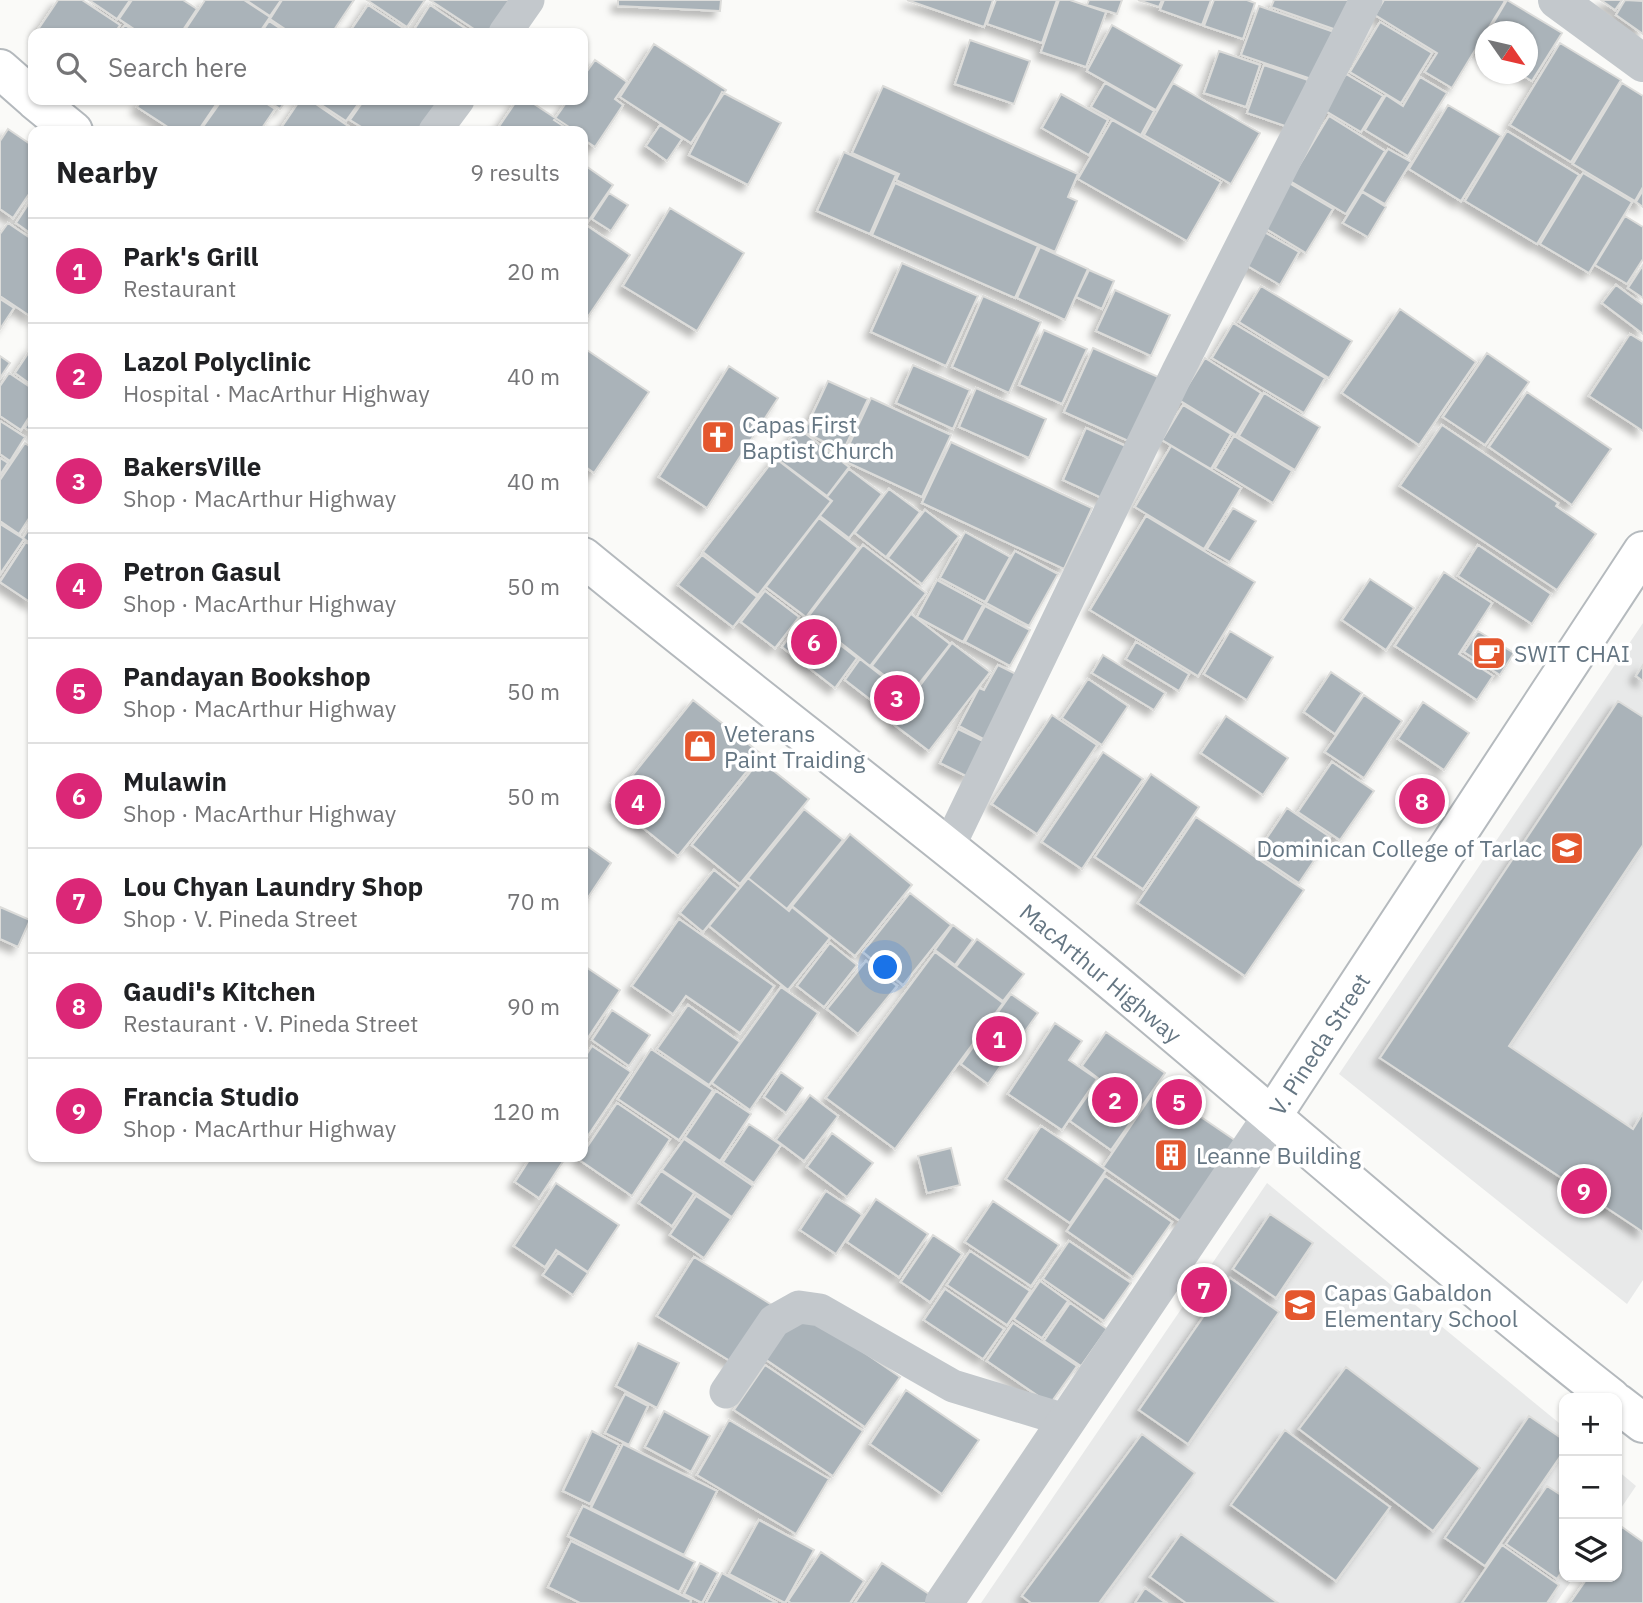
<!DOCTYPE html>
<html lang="en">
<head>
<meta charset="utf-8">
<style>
	body { margin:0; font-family:"IBM Plex Sans",sans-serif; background:#f6f6f6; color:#202124 }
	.controls { position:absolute; right:21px; bottom:21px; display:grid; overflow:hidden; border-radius:14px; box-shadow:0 2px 5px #0004 }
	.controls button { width:63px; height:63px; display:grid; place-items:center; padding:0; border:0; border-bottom:2px solid #e0e0e0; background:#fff; color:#202124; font:35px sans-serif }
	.compass { position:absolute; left:1475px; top:21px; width:63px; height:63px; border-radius:50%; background:#fff; box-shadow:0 2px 5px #0004; rotate:124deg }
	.you { position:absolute; left:886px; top:968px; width:24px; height:24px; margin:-18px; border:5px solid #fff; border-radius:50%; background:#1a73e8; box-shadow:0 0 0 10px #1a73e833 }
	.badge { display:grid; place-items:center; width:46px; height:46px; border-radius:50%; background:#db2777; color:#fff; font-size:23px; font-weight:700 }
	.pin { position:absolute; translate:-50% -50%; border:4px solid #fff; box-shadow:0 2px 7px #0006 }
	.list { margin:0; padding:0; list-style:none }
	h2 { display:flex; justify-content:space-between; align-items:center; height:91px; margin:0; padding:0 28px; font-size:30px }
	h2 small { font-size:23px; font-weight:400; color:#757577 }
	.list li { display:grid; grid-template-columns:46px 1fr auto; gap:21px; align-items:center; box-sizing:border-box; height:105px; padding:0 28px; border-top:2px solid #e0e0e0 }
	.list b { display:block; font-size:26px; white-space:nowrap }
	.list p { margin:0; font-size:23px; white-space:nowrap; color:#757577 }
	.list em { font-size:23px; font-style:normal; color:#757577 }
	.icon { flex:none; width:38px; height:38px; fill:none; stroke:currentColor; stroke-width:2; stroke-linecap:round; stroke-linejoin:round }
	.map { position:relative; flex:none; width:1643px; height:1603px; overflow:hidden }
	.search { position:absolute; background:#fff; box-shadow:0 2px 5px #0004; left:28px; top:28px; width:560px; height:77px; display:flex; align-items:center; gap:18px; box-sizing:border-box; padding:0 24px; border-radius:14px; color:#757577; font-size:26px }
	.panel { position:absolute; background:#fff; box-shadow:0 2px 5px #0004; left:28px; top:126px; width:560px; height:1036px; border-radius:14px }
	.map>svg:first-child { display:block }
	.built { fill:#e8e9e9 }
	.building { fill:#aab3b9; stroke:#dcdcda; stroke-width:2; filter:url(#shadow) }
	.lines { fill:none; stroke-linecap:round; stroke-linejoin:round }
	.primary-casing { stroke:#b5babe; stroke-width:42 }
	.trunk-casing { stroke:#b4b9bd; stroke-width:42 }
	.minor { stroke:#c3c8cc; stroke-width:33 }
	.tertiary { stroke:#c3c8cc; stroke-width:38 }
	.primary { stroke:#fff; stroke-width:38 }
	.trunk { stroke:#fff; stroke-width:38 }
	.labels { text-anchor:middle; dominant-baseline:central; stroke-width:7; stroke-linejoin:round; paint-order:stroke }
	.poi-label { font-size:23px; fill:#657683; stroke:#fff; text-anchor:start }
	.street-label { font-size:23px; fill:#657683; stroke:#fff }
</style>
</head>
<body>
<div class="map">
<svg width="1643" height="1603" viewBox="0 0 1643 1603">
	<defs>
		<filter id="shadow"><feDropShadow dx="-6" dy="6" stdDeviation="3.5" flood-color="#0004"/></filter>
	</defs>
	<rect width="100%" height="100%" fill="#fafaf8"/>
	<path class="built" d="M1643,623v657l-16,24 -288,-230z
		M1267,1183l297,244v150h10l-18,26h-575z
		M1617,1470l19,16 -19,28z"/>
	<path class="building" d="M58,0h24l38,25 -5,8h-75l-3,-2z
		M89,0h41l-13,19z
		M132,0h51l14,9 -16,24h-41l-21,-14z
		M205,0h39l26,17 -11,16h-76z
		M246,0h35l-11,16z
		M282,0h72l-22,33h-41l-21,-14z
		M367,0h58l-18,27z
		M430,0h89l-22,33h-17z
		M618,0h103l-1,11 -102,-5z
		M907,0h86l-9,27z
		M996,0h61l-15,43 -55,-19z
		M1059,0h11l36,12 -20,55 -45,-15z
		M1089,0h33l-5,14 -30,-9z
		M1138,0h24l-3,7z
		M1164,0h47l-9,25 -42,-15z
		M1214,0h33l8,3 -12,36 -39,-13z
		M1274,0h82l-11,33 -74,-26z
		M1384,0h119l2,1 -53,87 -27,-16 12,-19 -62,-38z
		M1507,0l55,33 -30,48 -12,-7h8v-42h-40z
		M1601,0h21l-7,10z
		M1625,0l18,1v33l-27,-19z
		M368,5l38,25 -2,3h-55z
		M430,5l42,28h-60z
		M1259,6l78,27 -17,49 -79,-27z
		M269,21l18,12h-26z
		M1380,22l52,31 -31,50 -51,-31z
		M125,25l12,8h-18z
		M1112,25l70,40 -26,45 -69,-39z
		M1486,36v16l-8,-4z
		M970,40l60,21 -16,43 -59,-20z
		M1560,43l61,37 -50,82 -61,-37z
		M654,44l72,46 -35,53 -71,-46z
		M1219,51l41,14 -14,42 -42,-14z
		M595,60l32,22 -12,17 8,6 -28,42 -12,-8v-8h-12l-17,-11 14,-20h15v-23z
		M1264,65l44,15 -17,48 -44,-15z
		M1346,74l37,22 -22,36 -37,-22z
		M1420,77l27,16 -39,63 -43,-26 21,-35 17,11z
		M1105,83l49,28 -13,24 -50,-28z
		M1173,83l87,50 -29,51 -87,-49z
		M1622,83l21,13v91l-8,14 -62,-37z
		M883,86l195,88 -10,23 9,4 -22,51 -159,-72 3,-6 -47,-21z
		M722,92l59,31 -33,62 -59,-30z
		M1061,94l47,26 -19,35 -47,-27z
		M142,100h77l-21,31h-24l-37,-24z
		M222,100h39l14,9 -15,22h-60z
		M267,100h19l-6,9z
		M300,100h10l38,26 -4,5h-65z
		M314,100h47l-15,21z
		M364,100h80l-21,31h-55l-18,-11z
		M517,100h11l47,31h-79z
		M1448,105l53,31 -40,65 -52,-32z
		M1329,116l56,35 -39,63 -56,-33z
		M1112,120l109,62 -34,59 -109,-62z
		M660,125l22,14 -15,22 -21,-15z
		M8,129l25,17v42l-20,30 -13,-9v-68z
		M1507,131l72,44 -42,69 -72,-43z
		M1388,149l23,13 -26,42 -23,-13z
		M844,152l52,23 -26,59 -53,-23z
		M583,164l30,21 -26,38 -4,-3z
		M1583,173l49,29 -43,71 -49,-29z
		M895,183l143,63 -23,52 -143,-63z
		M1289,183l44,26 -27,44 -43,-26z
		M1643,190v17l-7,-5z
		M1362,192l24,15 -18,30 -25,-14z
		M609,193l19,12 -17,26 -19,-12z
		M33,197v38l-17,-12z
		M670,208l74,45 -47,78 -74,-45z
		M1625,216l18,11v32l-16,25 -32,-19z
		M8,223l25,17v78l-33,-22v-62z
		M583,223l47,32 -45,66 -2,-1z
		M1259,229l40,23 -19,33 -41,-24z
		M1040,247l48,22 -23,51 -48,-22z
		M902,263l76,33 -32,70 -75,-34z
		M1643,265v33l-15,-10z
		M1089,270l25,11 -12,28 -26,-12z
		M1616,285l27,20v29l-41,-31z
		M1261,286l91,55 -23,37 -90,-56z
		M1115,290l55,25 -19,41 -55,-25z
		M983,296l58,26 -32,71 -57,-26z
		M0,299l14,9 -14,21z
		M1400,309l76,53 -57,83 -77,-52z
		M1233,323l92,55 -21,35 -92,-55z
		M1044,330l43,19 -25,55 -43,-19z
		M1630,334l13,8v89l-54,-35z
		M33,346v40l-18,-13z
		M584,348l65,44 -55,81 -11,-8z
		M1093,348l72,32 -30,64 -71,-32z
		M1487,353l42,29 -44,63 -42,-28z
		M0,356l10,7 -10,15z
		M1205,358l56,35 -25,42 -57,-35z
		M913,365l57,25 -17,39 -57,-26z
		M729,366l49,32 -71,110 -48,-31z
		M9,373l24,16v22l-12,19 -21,-14v-30z
		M828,381l40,18 -25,52 -39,-19z
		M976,388l70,31 -17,39 -70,-31z
		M1527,392l84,57 -39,56 -83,-58z
		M1264,393l56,34 -25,43 -56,-34z
		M871,398l80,37 -29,62 -80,-37z
		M1183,405l48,29 -20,35 -49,-29z
		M33,416v17l-8,-5z
		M0,421l25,16 -15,24 -10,-7z
		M1442,425l116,78 -2,3 40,28 -39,56 -157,-104z
		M798,428l51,39 -22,29 -51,-38z
		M1086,428l44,20 -24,52 -43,-20z
		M1234,436l58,35 -19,32 -58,-35z
		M951,442l141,66 -28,61 -142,-66z
		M25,443l8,6v63l-14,22 -19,-13v-41z
		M1171,446l70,42 -37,61 -69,-42z
		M0,458l8,5 -8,12z
		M775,458l56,43 -73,94 -55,-43z
		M849,469l33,25 -33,44 -29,-22 12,-15 -5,-4z
		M889,489l31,23 -34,45 -31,-24z
		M1233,508l23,13 -26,41 -23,-13z
		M925,510l34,26 -37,48 -34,-26z
		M1146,516l109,66 -57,94 -108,-66z
		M819,518l39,30 -52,69 -40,-30z
		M33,523v22l-10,-7z
		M0,524l24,15 -24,35z
		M965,532l45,25 -25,45 -45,-24z
		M26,542l7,5v57l-33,-22z
		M863,545l63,48 -56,73 -62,-49z
		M1478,545l73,49 -19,30 -74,-48z
		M1015,551l43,23 -29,52 -43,-23z
		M702,555l55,42 -24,30 -55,-42z
		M1444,572l48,31 -33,51 34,22 -16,24 -82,-54z
		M1370,579l44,29 -28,42 -44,-30z
		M937,580l46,25 -20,37 -46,-25z
		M765,591l34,26 -24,31 -34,-26z
		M985,606l45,24 -20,36 -45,-24z
		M911,614l39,30 -40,51 -38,-29z
		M804,617l53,41 -22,30 -53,-41z
		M1230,631l43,26 -26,43 -43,-26z
		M1478,631l36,22 -14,22 -36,-23z
		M1136,642l53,32 -10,17 -53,-32z
		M952,643l38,29 -61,79 -37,-28z
		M1103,655l62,38 -11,17 -62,-37z
		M860,659l49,38 -16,20 -48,-37z
		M998,665l24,12 -35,64 -28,-15 20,-38 5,2z
		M1643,665v16l-7,-5z
		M1331,672l31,21 -27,41 -31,-22z
		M1088,679l40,27 -26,39 -40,-27z
		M1364,695l38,26 -38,57 -39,-26z
		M693,700l68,54 -83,102 -67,-54z
		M1618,701l25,16v128l-134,201 124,83 10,-16v119l-263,-174z
		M1423,702l46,31 -25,37 -46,-31z
		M1052,715l45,30 -60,89 -45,-30z
		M1226,716l62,42 -25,37 -62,-42z
		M958,729l29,14 -19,34 -28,-14z
		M1103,752l40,27 -61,90 -40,-27z
		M760,760l49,39 -69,85 -48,-39z
		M1332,762l42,29 -34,49 -42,-28z
		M1151,774l48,33 -56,82 -48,-32z
		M1287,808l43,29 -31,46 -43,-29z
		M804,809l39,31 -56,69 -39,-31z
		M1196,817l108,73 -59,86 -107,-73z
		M850,834l62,51 -57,71 -63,-50z
		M583,843l28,20 -28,42z
		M714,870l24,19 -35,43 -23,-19z
		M748,878l41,33 3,-4 38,31 -42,52 -79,-64z
		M910,893l41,32 -48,60 -40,-33z
		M0,907l30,13 -12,27 -18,-8z
		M679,919l95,67 -34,47 -54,-37 -13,18 -41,-28z
		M953,925l20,15 -18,25 -20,-15z
		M977,939l47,35 -21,27 -47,-34z
		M830,943l27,22 -33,42 -27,-21z
		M935,952l68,51 -108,146 -69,-51z
		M866,961l31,25 -39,48 -31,-25z
		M583,965l37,25 -37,55z
		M781,987l37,26 -68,97 -38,-27z
		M1011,994l27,19 -50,71 -27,-20z
		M688,1005l52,37 -31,43 -52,-36z
		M612,1010l38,25 -21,31 -37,-26z
		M1055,1023l27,18 -13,19 28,19 -35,51 -54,-36z
		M1106,1032l59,41 -54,77 -41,-29 29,-42 -17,-13z
		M592,1046l39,26 -48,71v-83z
		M651,1049l62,41 -34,50 -61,-41z
		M781,1072l22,16 -17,25 -22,-16z
		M1157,1087l82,56 -56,80 -80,-56z
		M716,1091l35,23 -31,47 -35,-24z
		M810,1095l28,21 -34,45 -28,-21z
		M617,1103l53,36 -38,57 -54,-37 5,-2v-4z
		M749,1124l32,21 -27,38 -31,-21z
		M1041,1126l65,44 -36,53 -64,-44z
		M832,1133l41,30 -26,34 -40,-30z
		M684,1139l69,47 -21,31 -70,-47z
		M951,1148l9,37 -33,8 -9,-37z
		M531,1157h35l-27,41 -24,-16z
		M661,1171l33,22 -22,33 -33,-23z
		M1105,1176l67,46 -39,55 -66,-46z
		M556,1183l63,42 -31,47 -32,-22 -11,17 -31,-21z
		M826,1191l36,24 -26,39 -36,-24z
		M696,1196l35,23 -27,39 -34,-23z
		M876,1199l52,35 -29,43 -52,-35z
		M993,1201l66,44 -28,41 -66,-44z
		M1270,1214l43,29 -37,55 -43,-29z
		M933,1235l29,19 -32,48 -29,-20z
		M1069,1241l62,42 -27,38 -61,-42z
		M970,1251l60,40 -23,34 -60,-40z
		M558,1253l30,20 -15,22 -30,-20z
		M694,1257l78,48 -37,59 -78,-48z
		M1230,1278l49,34 -91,132 -49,-34z
		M1040,1281l28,20 -26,37 -28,-19z
		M945,1289l59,40 -21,30 -59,-39z
		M1070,1303l37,26 -26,37 -37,-25z
		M799,1308l101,69 -35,50 -100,-68z
		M1013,1323l64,43 -27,38 -63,-43z
		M638,1343l41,20 -22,45 -41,-22z
		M765,1365l98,66 -30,45 -99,-66z
		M1346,1367l134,101 -47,63 -134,-102z
		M906,1390l73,50 -37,54 -72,-50z
		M625,1394l23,12 -19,39 -24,-12z
		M664,1411l46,25 -19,36 -46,-25z
		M1529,1416l35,24v11l-79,115 -40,-28z
		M729,1420l100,59 -33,55 -99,-59z
		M1285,1430l105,77 -54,74 -105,-76z
		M592,1431l27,14 -29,59 -27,-13z
		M1142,1434l53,39 -96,130h-68l-9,-7z
		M623,1444l94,47 -33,64 -93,-47z
		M1547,1486l17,11v71l-7,11 -51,-35z
		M583,1506l112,56 -16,30 -111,-56z
		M759,1520l55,30 -29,53 -56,-29z
		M1622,1527l21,15v61h-73l18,-26h29v-43z
		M1181,1534l97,69h-92l-36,-26z
		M571,1541l120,59 -1,3h-110l-32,-16z
		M1502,1545l57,40 -12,18h-85z
		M821,1552l43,29 -14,22h-59l-3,-2z
		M700,1563l18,10 -16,30 -18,-9z
		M882,1563l53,35 -3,5h-77z
		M722,1573l55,30h-71z
		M1145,1588l21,15h-31z"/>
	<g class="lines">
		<g class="primary-casing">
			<path id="primary" d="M1272,1116l371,-565"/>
		</g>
		<g class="trunk-casing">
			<path id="trunk" d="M0,69l33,29
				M35,100l38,31
				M583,557c168,138 343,269 511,409 173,144 341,293 517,432
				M1617,1403l26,20"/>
		</g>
		<path class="minor" d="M505,33l23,-33
			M435,131l23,-31
			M949,846l229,-475 188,-371
			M726,1392l48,-71 25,-14 21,3 133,76 112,34"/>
		<path class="tertiary" d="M1557,0l86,63
			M944,1603l328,-487"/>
		<use href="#primary" class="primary"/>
		<use href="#trunk" class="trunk"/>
	</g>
	<defs>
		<g id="church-square" transform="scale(1.75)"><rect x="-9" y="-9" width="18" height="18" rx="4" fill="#e4572e" stroke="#fff"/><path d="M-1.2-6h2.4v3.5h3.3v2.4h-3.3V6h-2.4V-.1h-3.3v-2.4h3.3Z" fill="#fff"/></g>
		<g id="cafe-square" transform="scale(1.75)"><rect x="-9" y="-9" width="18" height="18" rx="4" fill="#e4572e" stroke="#fff"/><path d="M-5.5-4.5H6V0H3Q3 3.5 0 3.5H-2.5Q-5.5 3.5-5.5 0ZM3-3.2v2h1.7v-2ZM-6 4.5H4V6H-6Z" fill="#fff"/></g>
		<g id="shop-square" transform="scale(1.75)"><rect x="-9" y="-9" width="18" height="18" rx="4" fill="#e4572e" stroke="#fff"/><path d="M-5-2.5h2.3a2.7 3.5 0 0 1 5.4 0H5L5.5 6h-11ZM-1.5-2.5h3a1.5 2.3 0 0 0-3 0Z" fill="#fff"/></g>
		<g id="university-square" transform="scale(1.75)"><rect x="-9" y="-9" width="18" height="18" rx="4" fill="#e4572e" stroke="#fff"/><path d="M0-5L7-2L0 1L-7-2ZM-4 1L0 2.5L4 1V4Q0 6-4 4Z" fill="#fff"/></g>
		<g id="building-square" transform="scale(1.75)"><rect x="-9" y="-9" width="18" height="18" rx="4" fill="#e4572e" stroke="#fff"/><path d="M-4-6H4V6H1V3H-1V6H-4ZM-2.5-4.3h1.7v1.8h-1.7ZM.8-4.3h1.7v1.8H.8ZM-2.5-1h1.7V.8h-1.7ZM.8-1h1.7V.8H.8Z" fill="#fff"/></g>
		<g id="school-square" transform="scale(1.75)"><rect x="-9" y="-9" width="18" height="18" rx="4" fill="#e4572e" stroke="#fff"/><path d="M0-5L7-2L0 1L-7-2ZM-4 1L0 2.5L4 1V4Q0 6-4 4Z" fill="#fff"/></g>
	</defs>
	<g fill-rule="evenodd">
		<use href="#church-square" x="718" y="437"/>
		<use href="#cafe-square" x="1489" y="653"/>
		<use href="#shop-square" x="700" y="746"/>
		<use href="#university-square" x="1567" y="848"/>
		<use href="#building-square" x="1171" y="1155"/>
		<use href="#school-square" x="1300" y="1305"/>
	</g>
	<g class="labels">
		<g class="poi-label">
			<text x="742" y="424">Capas First<tspan x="742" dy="26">Baptist Church</tspan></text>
			<text x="1514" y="653">SWIT CHAI</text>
			<text x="724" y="733">Veterans<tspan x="724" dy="26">Paint Traiding</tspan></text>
			<text x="1542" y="848" text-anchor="end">Dominican College of Tarlac</text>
			<text x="1196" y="1155">Leanne Building</text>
			<text x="1324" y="1292">Capas Gabaldon<tspan x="1324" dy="26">Elementary School</tspan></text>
		</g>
		<g class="street-label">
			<text transform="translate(1101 973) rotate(40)">MacArthur Highway</text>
			<text transform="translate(1319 1044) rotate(-57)">V. Pineda Street</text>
		</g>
	</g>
</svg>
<div class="controls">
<button>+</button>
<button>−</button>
<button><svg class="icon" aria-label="layers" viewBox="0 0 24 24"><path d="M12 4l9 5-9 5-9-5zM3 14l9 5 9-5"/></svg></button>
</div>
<svg class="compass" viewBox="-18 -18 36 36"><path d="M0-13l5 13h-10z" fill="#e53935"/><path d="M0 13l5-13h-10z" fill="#757577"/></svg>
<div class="you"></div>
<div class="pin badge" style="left:999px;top:1039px">1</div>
<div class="pin badge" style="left:1115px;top:1100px">2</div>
<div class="pin badge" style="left:897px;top:698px">3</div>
<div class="pin badge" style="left:638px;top:802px">4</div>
<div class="pin badge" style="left:1179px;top:1102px">5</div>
<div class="pin badge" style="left:814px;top:642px">6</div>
<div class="pin badge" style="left:1204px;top:1290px">7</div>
<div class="pin badge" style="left:1422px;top:801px">8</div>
<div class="pin badge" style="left:1584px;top:1191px">9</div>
<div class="search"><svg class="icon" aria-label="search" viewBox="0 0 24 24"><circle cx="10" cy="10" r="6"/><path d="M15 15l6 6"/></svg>Search here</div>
<section class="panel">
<h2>Nearby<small>9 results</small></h2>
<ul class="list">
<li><span class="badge">1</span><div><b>Park's Grill</b><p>Restaurant</p></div><em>20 m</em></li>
<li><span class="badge">2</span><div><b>Lazol Polyclinic</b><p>Hospital · MacArthur Highway</p></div><em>40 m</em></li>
<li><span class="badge">3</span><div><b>BakersVille</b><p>Shop · MacArthur Highway</p></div><em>40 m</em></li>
<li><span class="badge">4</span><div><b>Petron Gasul</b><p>Shop · MacArthur Highway</p></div><em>50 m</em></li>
<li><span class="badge">5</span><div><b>Pandayan Bookshop</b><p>Shop · MacArthur Highway</p></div><em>50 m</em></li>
<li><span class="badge">6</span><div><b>Mulawin</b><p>Shop · MacArthur Highway</p></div><em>50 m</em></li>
<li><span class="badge">7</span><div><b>Lou Chyan Laundry Shop</b><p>Shop · V. Pineda Street</p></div><em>70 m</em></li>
<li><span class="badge">8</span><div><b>Gaudi's Kitchen</b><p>Restaurant · V. Pineda Street</p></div><em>90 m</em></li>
<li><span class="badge">9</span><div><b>Francia Studio</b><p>Shop · MacArthur Highway</p></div><em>120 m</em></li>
</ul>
</section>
</div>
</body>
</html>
